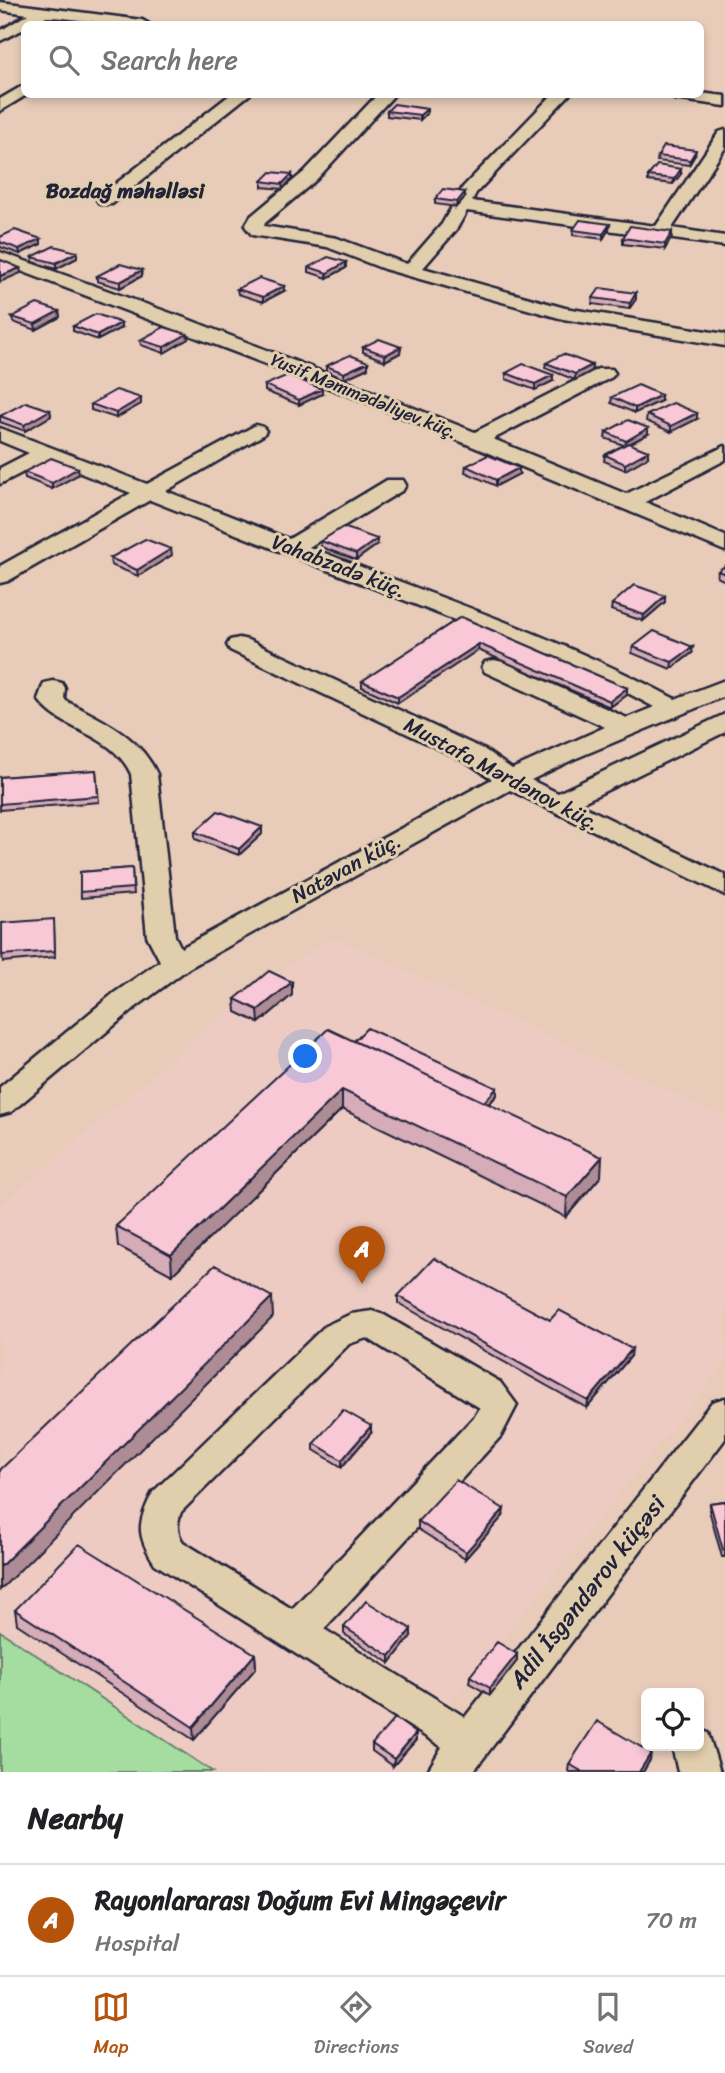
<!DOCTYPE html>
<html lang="en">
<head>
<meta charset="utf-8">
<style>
	body { margin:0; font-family:Sriracha,sans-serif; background:#f6f6f6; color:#202124 }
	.controls { position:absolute; right:21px; bottom:21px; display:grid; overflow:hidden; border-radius:10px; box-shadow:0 4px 10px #0003 }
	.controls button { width:63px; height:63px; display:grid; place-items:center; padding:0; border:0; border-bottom:2px solid #e0e0e0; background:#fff; color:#202124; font:35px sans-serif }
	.you { position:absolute; left:306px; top:1057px; width:24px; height:24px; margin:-18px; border:5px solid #fff; border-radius:50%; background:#1a73e8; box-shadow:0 0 0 10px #1a73e833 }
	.badge { display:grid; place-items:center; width:46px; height:46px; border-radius:50%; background:#b45309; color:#fff; font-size:23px; font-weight:700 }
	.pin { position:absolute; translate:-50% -58px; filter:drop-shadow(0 2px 4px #0008) }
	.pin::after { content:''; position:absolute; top:37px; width:24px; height:21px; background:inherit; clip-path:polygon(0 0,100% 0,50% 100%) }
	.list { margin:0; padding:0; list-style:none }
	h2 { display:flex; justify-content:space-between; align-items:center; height:91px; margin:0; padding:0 28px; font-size:30px }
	h2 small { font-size:23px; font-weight:400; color:#757577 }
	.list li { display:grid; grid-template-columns:46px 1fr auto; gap:21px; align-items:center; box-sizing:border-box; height:112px; padding:0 28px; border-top:2px solid #e0e0e0 }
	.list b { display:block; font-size:26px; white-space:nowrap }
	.list p { margin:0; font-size:23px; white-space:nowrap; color:#757577 }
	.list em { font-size:23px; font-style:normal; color:#757577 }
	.icon { flex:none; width:38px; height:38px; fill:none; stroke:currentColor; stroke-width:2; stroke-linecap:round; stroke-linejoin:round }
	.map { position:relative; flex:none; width:725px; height:1772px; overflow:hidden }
	.search { position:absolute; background:#fff; box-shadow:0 4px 10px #0003; left:21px; right:21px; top:21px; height:77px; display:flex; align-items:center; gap:18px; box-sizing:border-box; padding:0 24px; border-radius:10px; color:#757577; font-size:26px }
	.sheet { height:203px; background:#fff }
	nav { display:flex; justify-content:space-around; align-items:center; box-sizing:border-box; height:98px; border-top:2px solid #e0e0e0; background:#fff; font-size:19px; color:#757577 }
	nav a { display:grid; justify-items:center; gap:4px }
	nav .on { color:#b45309 }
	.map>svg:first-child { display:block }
	.built { fill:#edcbc2 }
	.green { fill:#a5dda1; stroke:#64806e; stroke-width:2 }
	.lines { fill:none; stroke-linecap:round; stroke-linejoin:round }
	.minor-casing { stroke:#22223b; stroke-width:5 }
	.minor { fill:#e1ceac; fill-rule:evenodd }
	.wall { fill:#d5acb8; stroke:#22223b; stroke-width:2 }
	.shaded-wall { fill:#ae8c96; stroke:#22223b; stroke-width:2 }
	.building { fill:#f8c8d6; stroke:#22223b; stroke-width:2 }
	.labels { text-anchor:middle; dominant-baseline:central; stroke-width:6; stroke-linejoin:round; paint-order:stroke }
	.far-street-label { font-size:18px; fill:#22223b; stroke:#e1ceac }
	.far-quarter-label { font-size:21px; font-weight:bold; fill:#22223b; stroke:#e1ceac }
	.street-label { font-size:21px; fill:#22223b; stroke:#e1ceac }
	.near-street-label { font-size:24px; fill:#22223b; stroke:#e1ceac }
</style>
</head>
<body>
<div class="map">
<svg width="725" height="1772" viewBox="0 0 725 1772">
	<rect width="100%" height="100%" fill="#e8ccb9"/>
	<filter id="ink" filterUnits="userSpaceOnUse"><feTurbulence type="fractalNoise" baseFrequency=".0143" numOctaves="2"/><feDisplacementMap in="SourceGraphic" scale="14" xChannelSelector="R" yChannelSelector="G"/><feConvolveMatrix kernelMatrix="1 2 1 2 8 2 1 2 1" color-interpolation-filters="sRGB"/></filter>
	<g filter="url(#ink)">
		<path class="built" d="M334,938l391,179v246l-331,409h-181l-213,-141v-425l266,-227z"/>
		<path class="green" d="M0,1631l213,141h-213z"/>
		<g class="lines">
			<g class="minor-casing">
				<path id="minor" d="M0,2l142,18 7,4c-33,3 -66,-5 -99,-7 -9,-1 -16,7 -26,7v5l-24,12v-10l28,-17 -28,-4z
					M24,85v9h4l-28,17v-12z
					M700,93l25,3v10l-51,-7 -8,-5z
					M231,94h19l-138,110h-12l-3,-4 3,-4z
					M378,94h17l-79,86 -51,43 -1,3 73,12 70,26 35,-40 21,-37 90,-93h17l-94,99 -4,8 184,25 63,-94 6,-2v18l-53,80 53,8v10l-258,-35 -11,19 -33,38 142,40 160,26v12l-162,-27 -179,-50 -57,-22 -75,-12 -7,-9 6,-10 53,-44z
					M0,252l190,68 285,112 123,-63h14l3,4 -3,4 -119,62 133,55 99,-48v14l-80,42 80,34v15l-367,-152 -358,-136z
					M256,425l7,2 3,4 -3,4 -97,56 123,48 98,-59h16l3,5 -3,5 -94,57c123,48 250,90 366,152l50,-19v16l-151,63 -43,21 27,13 167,-79v18l-146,72 146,71v20l-215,-105 -321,178 -53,39 -125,105 -11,3v-28l114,-94 46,-32 -13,-25 -16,-162c-20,-43 -69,-41 -93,-75l6,-16 9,-2 9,2 3,5 -1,10 2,3c36,19 73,34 91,73l18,162 6,12 311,-169 -25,-17 -237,-112 -3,-5 3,-5 9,-2 9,2 237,110 27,19 93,-42 -120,-55 -3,-5 3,-5 9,-2 9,2 124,56 27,-11 -45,-24 -76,-32 -383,-151 -142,81 -8,2v-17l131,-73 -84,-33 -47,24v-16l29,-15 -29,-12v-13l147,56z
					M372,1311l12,4 116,67 17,23 -16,31 -177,193 141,88 247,-315 13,-4v41l-252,333h-46l15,-25 -287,-183c-19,-29 -18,-41 -2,-72l172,-166 26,-12zM367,1338l113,70 -5,8 -183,193 -109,-67c-7,-10 -6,-19 -2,-30l168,-168z
					M699,1729l9,4 12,39h-42l-6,-26h27z"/>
			</g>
			<use href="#minor" class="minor"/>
		</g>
		<path class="wall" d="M387,111l40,2 -7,7 -33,-4z
			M695,155l-6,10 -32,-4 1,-5z
			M681,174l-8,10 -25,-3v-5z
			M292,179l-9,10 -21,-2v-6z
			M465,197l-9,10 -21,-3v-5z
			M610,224l-1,5 -6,10 -30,-4v-5z
			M0,237l41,2v5l-21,10 -20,-7z
			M672,237l-7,12 -42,-5v-6z
			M32,257l45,1 -21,11 -23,-7z
			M346,262v6l-19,10 -18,-6v-5z
			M97,276h45l-22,12 -23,-7z
			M237,289l47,2 -21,11 -25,-8z
			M636,293v6l-7,10 -37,-5 1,-6z
			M59,311l1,6 -24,13 -23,-8 -1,-5z
			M73,326l48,2 -23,12 -25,-9z
			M187,334l1,5 -24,14 -23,-8 -1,-5z
			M363,347h38l-1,6 -15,8 -22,-9z
			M546,363l46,8 -17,9 -30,-12z
			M326,366l42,2 -24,11 -18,-8z
			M506,373l47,8 -18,9 -29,-11z
			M265,385l57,9 -23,11 -34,-14z
			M612,397l49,4 -26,12 -24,-10z
			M141,398v6l-25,14 -25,-8v-6z
			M50,410l1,6 -26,15 -25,-9v-6z
			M647,415l50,4 -26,13 -25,-11z
			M606,432l42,2 -18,10 18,13 -23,13 -21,-9 1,-6 18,-10 -18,-7z
			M466,466l53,8 -23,12 -31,-14z
			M24,472l55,2 -27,15 -27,-11z
			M321,541l56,4 -21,15 -35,-13z
			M172,555l-34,21 -27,-11 -1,-7z
			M725,566v15l-8,-4 1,-6z
			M665,596v6l-22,19 -32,-11 1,-6z
			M461,617l166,71v7l-17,12 -132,-57 -80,53 -36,-16v-6z
			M633,647l59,6 -21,16 -39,-16z
			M96,770l3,32 -99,8v-33z
			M262,827v7l-23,21 -44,-16v-7z
			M132,868l2,26 -53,4 -1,-26z
			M54,926l1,31 -52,5 -1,-7z
			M292,982v13l-33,28 -23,-11 -1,-13z
			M354,1041l143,47v7l-8,9 112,72 -35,41 -224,-108 -170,166 -54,-29 -2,-20z
			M398,1296l152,24 81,36 -44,52 -189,-105z
			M371,1433l-29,34 -28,-17v-7z
			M725,1501v56h-3l-13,-47 1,-7z
			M503,1516l-38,43 -47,-30v-8z
			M15,1610l240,44 1,14 -62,72 -177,-116z
			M344,1627l67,9 -21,27 -46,-29z
			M517,1654v7l-27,34 -21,-12 1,-7z
			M416,1733v7l-23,26 -21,-15v-7z
			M650,1760l-7,12h-73l-2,-1 1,-7z"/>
		<path class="shaded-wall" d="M427,109v4l-7,7v-5z
			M696,150l-1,5 -6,10 1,-5z
			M681,169v5l-8,10 1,-5z
			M292,174v5l-9,10 -1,-5z
			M465,192v5l-9,10 1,-5z
			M610,224l-1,5 -6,10v-5z
			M672,232v5l-7,12v-5z
			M41,239v5l-21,10 -1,-5z
			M77,252v6l-21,11v-6z
			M346,262v6l-19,10v-5z
			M20,268l1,5 -21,9v-6z
			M142,270v6l-22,12v-6z
			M284,286v5l-21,11v-5z
			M636,293v6l-7,10 1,-6z
			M59,311l1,6 -24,13 -1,-6z
			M121,323v5l-23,12v-5z
			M187,334l1,5 -24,14v-6z
			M401,347l-1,6 -15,8v-6z
			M368,362v6l-24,11v-6z
			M592,365v6l-17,9v-6z
			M553,375v6l-18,9v-6z
			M322,389v5l-23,11v-5z
			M661,395v6l-26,12v-5z
			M141,398v6l-25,14v-5z
			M50,410l1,6 -26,15 -1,-6z
			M697,413v6l-26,13v-6z
			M648,428v6l-23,12 1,-5z
			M648,451v6l-23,13v-6z
			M78,468l1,6 -27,15v-6z
			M519,468v6l-23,12v-6z
			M377,539v6l-21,15v-6z
			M171,549l1,6 -34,21 -1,-6z
			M665,596v6l-22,19 1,-6z
			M479,644l-1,6 -80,53v-6z
			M693,647l-1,6 -21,16 1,-7z
			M627,688v7l-17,12v-6z
			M262,827v7l-23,21v-6z
			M292,982v13l-33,28 -1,-13z
			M497,1088v7l-16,17v-7z
			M342,1090v19l-170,166 -1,-20z
			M602,1157l-1,19 -35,41 1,-20z
			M272,1297l1,20 -273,273v-23z
			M632,1349l-1,7 -44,52 1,-7z
			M371,1426v7l-29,34v-7z
			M504,1509l-1,7 -38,43 1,-7z
			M411,1629v7l-21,27v-7z
			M255,1654l1,14 -62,72 -1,-13z
			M517,1654v7l-27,34v-7z
			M416,1733v7l-23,26 1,-7z
			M651,1753l-1,7 -7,12h-4z"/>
		<path class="building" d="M394,104l33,5 -7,6 -33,-4z
			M664,146l32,4 -6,10 -32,-4z
			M657,165l24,4 -7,10 -26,-3z
			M271,172l21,2 -10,10 -20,-3z
			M443,189l22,3 -8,10 -22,-3z
			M580,220l30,4 -7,10 -30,-4z
			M630,226l42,6 -7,12 -42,-6z
			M15,230l26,9 -22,10 -19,-7v-5z
			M54,246l23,6 -21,11 -24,-6z
			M328,257l18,5 -19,11 -18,-6z
			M1,260l19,8 -20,8v-15z
			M120,264l22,6 -22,12 -23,-6z
			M259,278l25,8 -21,11 -26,-8z
			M600,288l36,5 -6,10 -37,-5z
			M37,304l22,7 -24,13 -23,-7z
			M96,314l25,9 -23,12 -25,-9z
			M164,327l23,7 -23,13 -24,-7z
			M379,339l22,8 -16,8 -22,-8z
			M563,354l29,11 -17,9 -29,-11z
			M350,355l18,7 -24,11 -18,-7z
			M523,364l30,11 -18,9 -29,-11z
			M288,375l34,14 -23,11 -34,-15z
			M638,385l23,10 -26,13 -23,-11z
			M116,390l25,8 -25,15 -25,-9z
			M26,402l24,8 -26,15 -24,-9z
			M673,403l24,10 -26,13 -24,-11z
			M628,420l20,8 -22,13 -20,-9z
			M628,443l20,8 -23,13 -20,-9z
			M488,455l31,13 -23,12 -30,-14z
			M51,458l27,10 -26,15 -28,-11z
			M343,527l34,12 -21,15 -35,-13z
			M145,539l26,10 -34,21 -27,-12z
			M725,566v8l-7,-3z
			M634,585l31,11 -21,19 -32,-11z
			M461,617l166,71 -17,13 -131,-57 -81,53 -36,-16z
			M654,631l39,16 -21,15 -39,-15z
			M96,770l2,26 -98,8v-27z
			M218,811l44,16 -23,22 -44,-17z
			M132,868l1,20 -53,4v-20z
			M54,919l1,32 -53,4v-32z
			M269,971l23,11 -34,28 -23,-11z
			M367,1028l130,60 -13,14 -130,-61z
			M328,1029l274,128 -35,40 -225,-107 -171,165 -55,-29z
			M434,1258l116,62 9,-10 73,39 -44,52 -190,-105z
			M215,1265l57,32 -272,270v-97z
			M343,1410l28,16 -29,34 -28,-17z
			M456,1480l48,29 -38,43 -48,-31z
			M725,1501v49h-2l-13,-47z
			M79,1544l176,110 -62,73 -178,-117z
			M366,1601l45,28 -21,27 -46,-29z
			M497,1642l20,12 -27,34 -20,-12z
			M395,1718l21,15 -22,26 -22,-15z
			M597,1721l54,32 -12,19h-56l-14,-8z"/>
	</g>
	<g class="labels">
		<g class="far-street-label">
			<text transform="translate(364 396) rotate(22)">Yusif Məmmədəliyev küç.</text>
		</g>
		<g class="far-quarter-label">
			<text x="125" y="191">Bozdağ məhəlləsi</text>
		</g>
		<g class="street-label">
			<text transform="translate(339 566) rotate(21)">Vahabzadə küç.</text>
			<text transform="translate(502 774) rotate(28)">Mustafa Mərdənov küç.</text>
			<text transform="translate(346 868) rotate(-29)">Natəvan küç.</text>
		</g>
		<g class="near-street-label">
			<text transform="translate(587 1592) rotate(-52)">Adil İsgəndərov küçəsi</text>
		</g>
	</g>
</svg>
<div class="controls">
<button><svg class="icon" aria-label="locate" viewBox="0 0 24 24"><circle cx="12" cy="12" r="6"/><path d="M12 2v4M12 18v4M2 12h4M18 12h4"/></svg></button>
</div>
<div class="you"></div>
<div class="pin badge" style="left:362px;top:1284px">A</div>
<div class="search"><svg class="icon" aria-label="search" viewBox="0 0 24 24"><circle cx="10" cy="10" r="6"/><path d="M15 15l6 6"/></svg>Search here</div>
</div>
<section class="sheet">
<h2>Nearby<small></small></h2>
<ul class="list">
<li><span class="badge">A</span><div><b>Rayonlararası Doğum Evi Mingəçevir</b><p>Hospital</p></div><em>70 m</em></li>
</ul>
</section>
<nav>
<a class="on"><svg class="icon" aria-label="map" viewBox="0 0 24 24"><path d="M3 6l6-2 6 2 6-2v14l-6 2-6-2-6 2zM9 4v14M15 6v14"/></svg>Map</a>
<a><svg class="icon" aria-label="directions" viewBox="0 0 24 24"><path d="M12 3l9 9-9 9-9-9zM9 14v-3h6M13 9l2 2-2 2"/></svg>Directions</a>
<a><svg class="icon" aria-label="saved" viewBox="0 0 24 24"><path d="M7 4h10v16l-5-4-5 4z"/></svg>Saved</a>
</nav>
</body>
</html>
